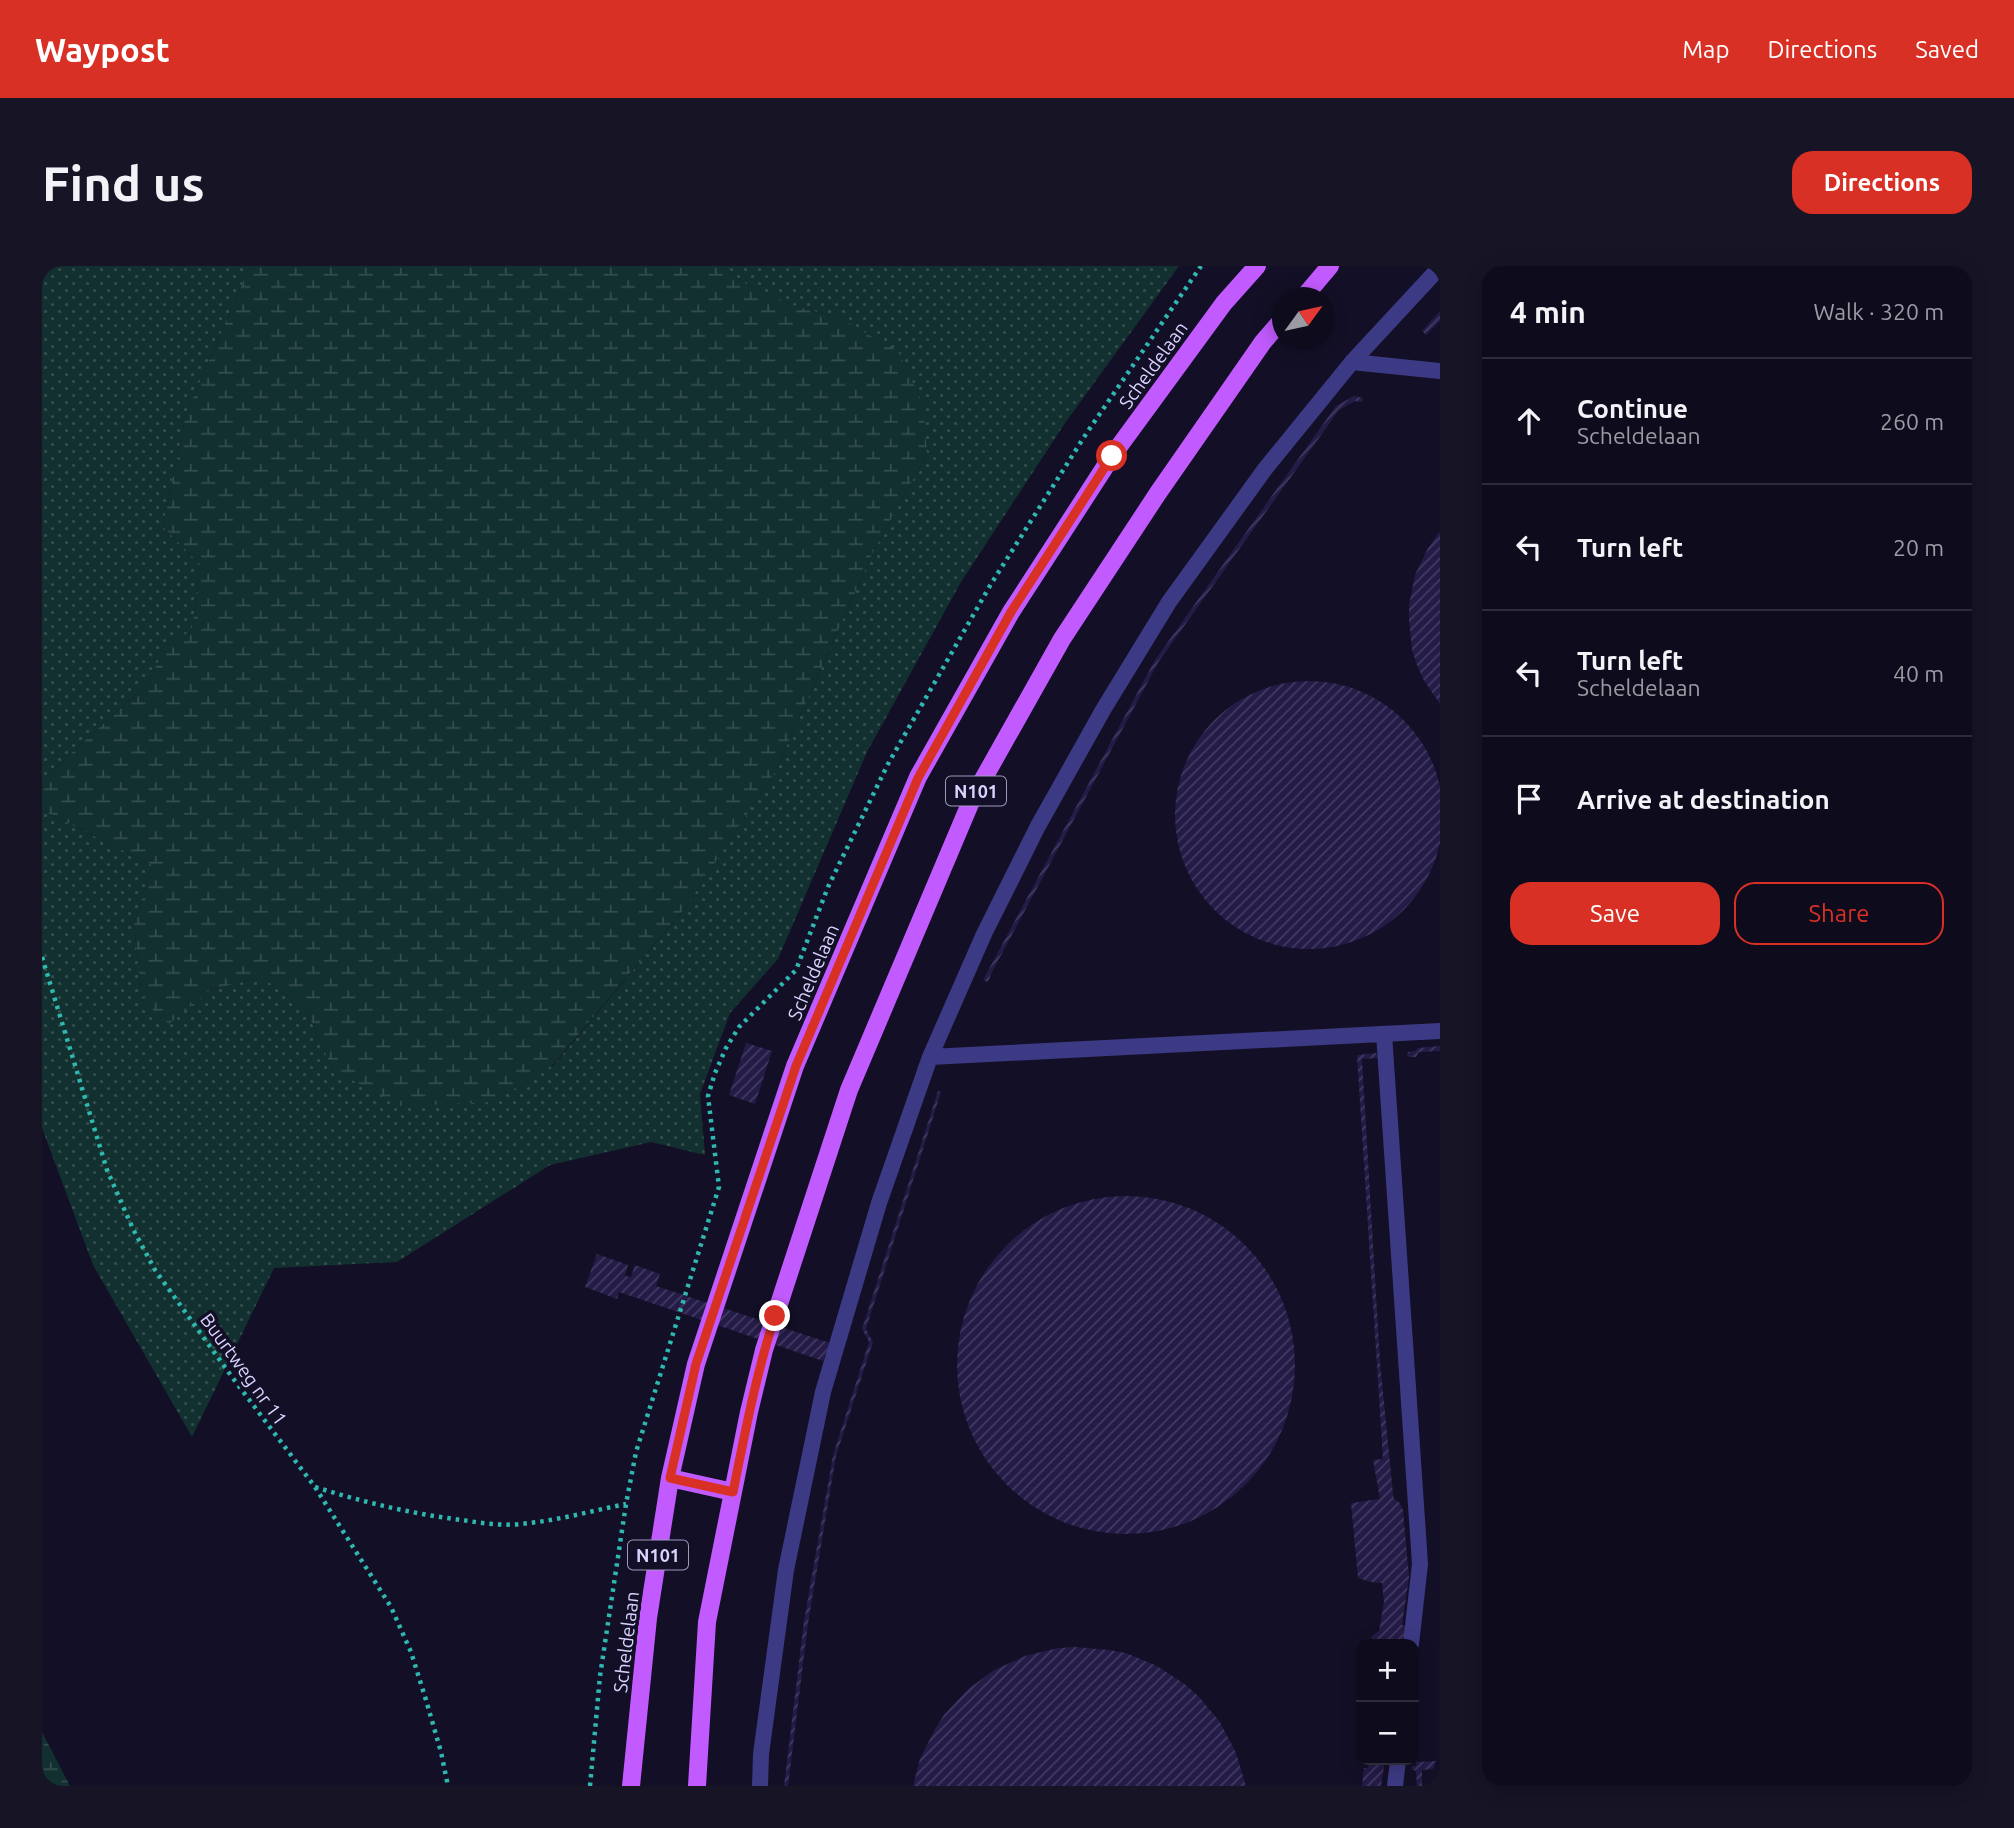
<!DOCTYPE html>
<html lang="en">
<head>
<meta charset="utf-8">
<style>
	body { margin:0; font-family:Ubuntu,sans-serif; background:#171425; color:#f1f3f6 }
	.controls { position:absolute; right:21px; bottom:21px; display:grid; overflow:hidden; border-radius:14px; box-shadow:0 4px 18px #0003 }
	.controls button { width:63px; height:63px; display:grid; place-items:center; padding:0; border:0; border-bottom:2px solid #2e2b3b; background:#0e0b1c; color:#f1f3f6; font:35px sans-serif }
	.compass { position:absolute; left:1230px; top:21px; width:63px; height:63px; border-radius:50%; background:#0e0b1c; box-shadow:0 4px 18px #0003; rotate:57deg }
	.stop { position:absolute; width:21px; height:21px; margin:-16px; border:5px solid #d93025; border-radius:50%; background:#fff }
	.stop.end { background:#d93025; border-color:#fff; box-shadow:0 2px 7px #0008 }
	.list { margin:0; padding:0; list-style:none }
	h2 { display:flex; justify-content:space-between; align-items:center; height:91px; margin:0; padding:0 28px; font-size:30px }
	h2 small { font-size:23px; font-weight:400; color:#9b9ba3 }
	.list li { display:grid; grid-template-columns:46px 1fr auto; gap:21px; align-items:center; box-sizing:border-box; height:126px; padding:0 28px; border-top:2px solid #2e2b3b }
	.list b { display:block; font-size:26px; white-space:nowrap }
	.list p { margin:0; font-size:23px; white-space:nowrap; color:#9b9ba3 }
	.list em { font-size:23px; font-style:normal; color:#9b9ba3 }
	.actions { display:flex; gap:14px; padding:21px 28px }
	.actions a { flex:1; padding:16px 0; border:2px solid #d93025; border-radius:21px; text-align:center; font-size:24px; color:#d93025 }
	.actions .main { background:#d93025; color:#fff }
	.icon { flex:none; width:38px; height:38px; fill:none; stroke:currentColor; stroke-width:2; stroke-linecap:round; stroke-linejoin:round }
	.map { position:relative; flex:none; width:1398px; height:1520px; overflow:hidden; border-radius:21px }
	header { display:flex; align-items:center; gap:42px; box-sizing:border-box; height:98px; padding:0 35px; background:#d93025; color:#fff }
	header strong { font-size:33px }
	nav { display:flex; gap:38px; margin-inline-start:auto; font-size:24px }
	.intro { display:flex; align-items:center; justify-content:space-between; box-sizing:border-box; height:168px; padding:0 42px }
	h1 { margin:0; font-size:49px }
	.button { padding:18px 32px; border-radius:21px; background:#d93025; color:#fff; font-size:24px; font-weight:700 }
	main { display:flex; gap:42px; padding:0 42px }
	aside { flex:1; background:#0e0b1c; border-radius:21px; box-shadow:0 4px 18px #0003 }
	.map>svg:first-child { display:block }
	.grass { fill:url(#grass-dots) }
	.wetland { fill:url(#wetland-marsh) }
	.building { fill:url(#building-hatch) }
	.lines { fill:none; stroke-linecap:round; stroke-linejoin:round }
	.path { stroke:#2fb8b0; stroke-width:4.5; stroke-dasharray:3.5 5; stroke-linecap:butt }
	.service { stroke:#3d3a85; stroke-width:16 }
	.primary { stroke:#c25bff; stroke-width:18 }
	.route { stroke:#d93025; stroke-width:9 }
	.labels { text-anchor:middle; dominant-baseline:central; stroke-width:7; stroke-linejoin:round; paint-order:stroke }
	.shield { fill:#130f26; stroke:#9e99be; stroke-width:2 }
	.shield-label { font-size:18px; font-weight:bold; fill:#d9d4ff }
	.street-label { font-size:19px; fill:#d9d4ff; stroke:#130f26 }
</style>
</head>
<body>
<header>
<strong>Waypost</strong>
<nav><a>Map</a><a>Directions</a><a>Saved</a></nav>
</header>
<div class="intro"><h1>Find us</h1><a class="button">Directions</a></div>
<main>
<div class="map">
<svg width="1398" height="1520" viewBox="0 0 1398 1520">
	<defs>
		<pattern id="grass-dots" width="8" height="8" patternUnits="userSpaceOnUse" patternTransform="scale(1.75)"><rect width="8" height="8" fill="#12302f"/><path d="M2 2h.1M6 6h.1" fill="none" stroke="#344d4e" stroke-width="1.8" stroke-linecap="round"/></pattern>
		<pattern id="wetland-marsh" width="20" height="14" patternUnits="userSpaceOnUse" patternTransform="scale(1.75)"><rect width="20" height="14" fill="#12302f"/><path d="M1 5h8M5 5V1M11 12h8M15 12V8" fill="none" stroke="#344d4e"/></pattern>
		<pattern id="building-hatch" width="6" height="6" patternUnits="userSpaceOnUse" patternTransform="scale(1.75)"><rect width="6" height="6" fill="#241b47"/><path d="M-1 1l2-2M0 6l6-6M5 7l2-2" fill="none" stroke="#433b63"/></pattern>
	</defs>
	<rect width="100%" height="100%" fill="#130f26"/>
	<path class="grass" d="M0,0h208l-64,148 -23,113 37,37 -8,67 -24,12 -20,40 -106,97z
		M679,0h458l-114,157 -104,159 -94,170 -89,207 -48,54 -30,81 5,61 -54,-13 -101,23 -153,97 -123,6 -82,169 -99,-172 -51,-137v-318l110,55 -18,59 8,76 27,23 41,-33 52,-13 44,33 27,60 220,-4 132,-158 90,-136 99,-222 53,-96 -88,-136 -44,-12 -47,-21z"/>
	<path class="wetland" d="M208,0h471l27,19 47,21 44,12 59,33 25,53 4,50 -53,96 -99,222 -90,136 -132,157 -60,37 -92,4 -68,-36 -27,-60 -44,-33 -52,13 -41,34 -27,-24 -8,-76 18,-59 -110,-55v-30l106,-97 20,-41 24,-11 8,-67 -37,-37 23,-113z
		M0,1466l28,54h-28z"/>
	<path class="building" d="M1398,45v10l-14,14 -4,-4z
		M1312,130l9,2 -1,4 -7,-1 -16,9 -180,251 -167,311 -4,10 -5,-2 172,-320 181,-254z
		M1398,265v173l-17,-25 -6,-14 -5,-15 -3,-30v-15l6,-30 13,-27z
		M1133 549a134 134 0 1 1 268 0a134 134 0 1 1-268 0Z
		M704,777l26,8 -17,53 -26,-9z
		M1398,780v5l-21,1 -3,5h-9l1,-5 7,-1 3,-3z
		M1334,787l2,5 -16,1 18,303 13,132 1,5 5,3 4,8 6,67 -7,48 5,1 -5,18h-16v-1l-15,-2 1,-5 7,-5 5,-29 -2,-19 -11,-1 -13,-4 -7,-75 29,-4 -7,-39 10,-1 -26,-404z
		M896,825l3,1 -75,237 7,13 -37,114 -28,167 -20,163h-4l20,-165 29,-166 36,-113 -7,-13z
		M915 1099a169 169 0 1 1 338 0a169 169 0 1 1-338 0Z
		M555,988l31,11 -3,11 6,1 4,-12 25,9 -4,12 174,57 -7,18 -204,-69 -2,7 -32,-12z
		M1033,1381l34,3 17,3 31,13 29,19 12,11 22,26 16,31 10,33h-333l7,-27 15,-30 9,-14 23,-25 27,-20 31,-14 33,-8z
		M1327,1494h16l-4,26h-19l2,-18h4z
		M1394,1495l-3,8 -11,1v16h-5l-1,-15 -5,-2 1,-3h4v-4z"/>
	<g class="lines">
		<path class="path" d="M0,691l65,213 26,59 22,41 77,107 83,110 76,120 20,45 15,48 15,52 7,34
			M273,1221c48,15 97,27 147,33 19,3 39,6 58,4 36,-3 71,-13 106,-20
			M548,1520l10,-110 26,-172 10,-52 83,-265 -11,-91 7,-23 11,-25 13,-21 57,-57 32,-83 60,-123 103,-180 95,-150 115,-168"/>
		<path class="service" d="M1310,96l88,9
			M1342,768l36,530 -9,80
			M888,791l510,-26
			M718,1520l1,-32 25,-184 37,-178 56,-189 51,-146 54,-123 54,-108 65,-116 66,-108 96,-133 87,-107 88,-95
			M1353,1520l3,-26"/>
		<path class="primary" d="M1261,32l27,-32
			M628,1212l63,14
			M589,1520l17,-168 22,-140 26,-114 99,-298 123,-289 93,-165 101,-156 112,-153 33,-37
			M655,1520l10,-164 42,-210 15,-62 85,-260 123,-291 90,-160 96,-146 105,-151 19,-22"/>
	</g>
	<g class="lines">
		<path class="route" d="M733,1050c-19,58 -30,117 -42,176l-63,-14 26,-114 100,-298 122,-288 93,-166 101,-156"/>
	</g>
	<g class="labels">
		<g class="shield">
			<rect x="904" y="510.5" width="60" height="29" rx="5"/>
			<rect x="586" y="1274.5" width="60" height="29" rx="5"/>
		</g>
		<g class="shield-label">
			<text x="934" y="525">N101</text>
			<text x="616" y="1289">N101</text>
		</g>
		<g class="street-label">
			<text transform="translate(1111 99) rotate(-54)">Scheldelaan</text>
			<text transform="translate(771 706) rotate(-67)">Scheldelaan</text>
			<text transform="translate(202 1103) rotate(54)">Buurtweg nr 11</text>
			<text transform="translate(584 1376) rotate(-83)">Scheldelaan</text>
		</g>
	</g>
</svg>
<div class="controls">
<button>+</button>
<button>−</button>
</div>
<svg class="compass" viewBox="-18 -18 36 36"><path d="M0-13l5 13h-10z" fill="#e53935"/><path d="M0 13l5-13h-10z" fill="#9b9ba3"/></svg>
<div class="stop" style="left:1070px;top:190px"></div>
<div class="stop end" style="left:733px;top:1050px"></div>
</div>
<aside>
<h2>4 min<small>Walk · 320 m</small></h2>
<ul class="list">
<li><svg class="icon" aria-label="ahead" viewBox="0 0 24 24"><path d="M12 20V5M6 11l6-6 6 6"/></svg><div><b>Continue</b><p>Scheldelaan</p></div><em>260 m</em></li>
<li><svg class="icon" aria-label="left" viewBox="0 0 24 24"><path d="M17 20v-9H6M10 6l-5 5 5 5"/></svg><div><b>Turn left</b></div><em>20 m</em></li>
<li><svg class="icon" aria-label="left" viewBox="0 0 24 24"><path d="M17 20v-9H6M10 6l-5 5 5 5"/></svg><div><b>Turn left</b><p>Scheldelaan</p></div><em>40 m</em></li>
<li><svg class="icon" aria-label="arrive" viewBox="0 0 24 24"><path d="M6 21V4h12l-3 4 3 4H6"/></svg><div><b>Arrive at destination</b></div></li>
</ul>
<div class="actions"><a class="main">Save</a><a>Share</a></div>
</aside>
</main>
</body>
</html>
